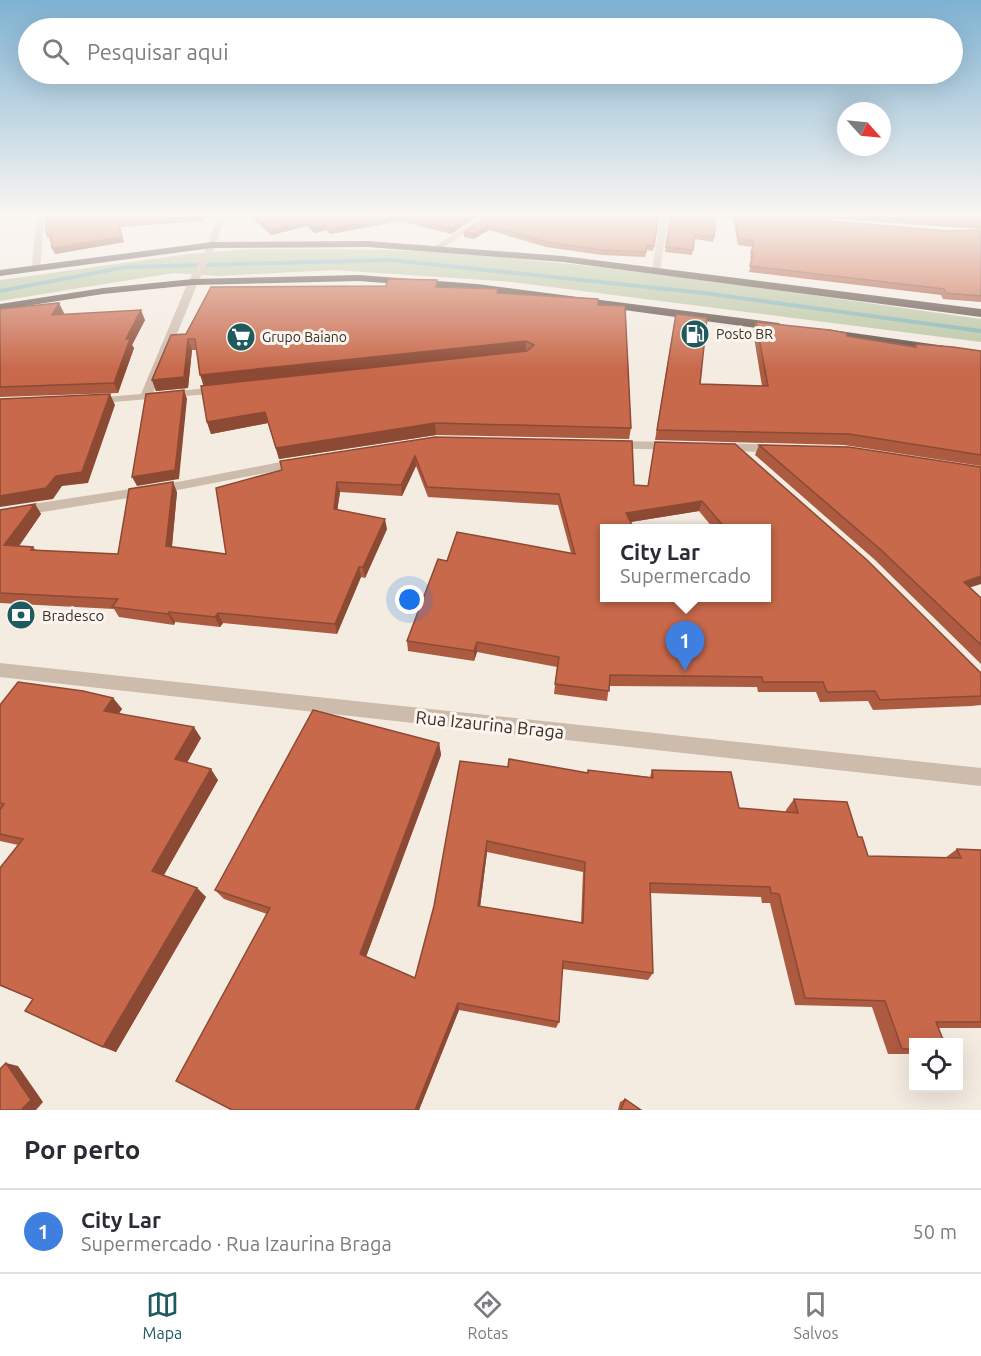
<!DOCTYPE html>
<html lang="pt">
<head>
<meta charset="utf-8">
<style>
	body { margin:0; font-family:Ubuntu,sans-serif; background:#f7f7f7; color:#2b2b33 }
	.controls { position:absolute; right:18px; bottom:18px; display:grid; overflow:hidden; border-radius:0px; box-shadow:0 6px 24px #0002 }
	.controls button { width:54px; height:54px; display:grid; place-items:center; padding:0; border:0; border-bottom:2px solid #e1e1e2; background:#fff; color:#2b2b33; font:30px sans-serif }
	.compass { position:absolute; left:837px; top:102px; width:54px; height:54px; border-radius:50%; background:#fff; box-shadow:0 6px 24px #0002; rotate:117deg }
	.you { position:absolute; left:410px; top:600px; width:21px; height:21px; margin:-15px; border:4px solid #fff; border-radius:50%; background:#1a73e8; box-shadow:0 0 0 9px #1a73e833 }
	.badge { display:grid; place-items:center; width:39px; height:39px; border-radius:50%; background:#1f5a5e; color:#fff; font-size:20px; font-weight:700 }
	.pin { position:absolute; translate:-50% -50px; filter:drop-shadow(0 2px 3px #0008) }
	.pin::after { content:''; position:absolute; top:32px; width:21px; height:18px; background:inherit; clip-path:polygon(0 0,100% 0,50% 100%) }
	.popup { position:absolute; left:600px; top:524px; width:171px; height:78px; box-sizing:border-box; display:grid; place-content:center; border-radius:0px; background:#fff; filter:drop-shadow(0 2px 4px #0005); font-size:20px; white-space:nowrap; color:#7c7c81 }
	.popup b { font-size:22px; color:#2b2b33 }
	.popup::after { content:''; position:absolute; left:50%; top:100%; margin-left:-12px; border:12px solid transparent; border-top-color:#fff }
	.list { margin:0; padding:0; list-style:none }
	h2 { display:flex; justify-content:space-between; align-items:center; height:78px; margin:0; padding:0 24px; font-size:26px }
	h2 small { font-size:20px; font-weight:400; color:#7c7c81 }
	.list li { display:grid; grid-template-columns:39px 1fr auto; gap:18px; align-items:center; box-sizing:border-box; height:84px; padding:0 24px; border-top:2px solid #e1e1e2 }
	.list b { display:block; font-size:22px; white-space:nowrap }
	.list p { margin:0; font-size:20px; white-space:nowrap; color:#7c7c81 }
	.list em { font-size:20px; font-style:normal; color:#7c7c81 }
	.icon { flex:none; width:33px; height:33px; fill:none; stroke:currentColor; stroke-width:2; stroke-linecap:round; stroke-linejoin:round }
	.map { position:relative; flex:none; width:981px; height:1110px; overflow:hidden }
	.search { position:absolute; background:#fff; box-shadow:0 6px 24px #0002; left:18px; right:18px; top:18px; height:66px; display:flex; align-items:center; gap:15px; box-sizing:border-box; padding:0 21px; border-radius:33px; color:#7c7c81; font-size:22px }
	.sheet { height:162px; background:#fff }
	nav { display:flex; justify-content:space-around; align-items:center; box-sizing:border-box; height:84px; border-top:2px solid #e1e1e2; background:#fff; font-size:16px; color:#7c7c81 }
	nav a { display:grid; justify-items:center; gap:3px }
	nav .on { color:#1f5a5e }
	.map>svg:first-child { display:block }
	.green { fill:#b8c4a0 }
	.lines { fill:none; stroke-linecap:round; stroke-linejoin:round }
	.stream { fill:#7fb0b2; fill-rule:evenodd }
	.minor { fill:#cdbbac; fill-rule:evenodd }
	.highway { fill:#5c4a42; fill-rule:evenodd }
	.wall { fill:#ac5a40; fill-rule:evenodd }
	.shaded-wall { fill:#8c4a34 }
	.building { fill:#c8694b; stroke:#8c4a34; stroke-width:1.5; fill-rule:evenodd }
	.labels { text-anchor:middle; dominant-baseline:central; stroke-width:6; stroke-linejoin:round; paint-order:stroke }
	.far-poi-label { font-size:14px; fill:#3b302b; stroke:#fbf5ee; text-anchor:start }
	.poi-label { font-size:15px; fill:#3b302b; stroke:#fbf5ee; text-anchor:start }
	.near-street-label { font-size:18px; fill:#3b302b; stroke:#fbf5ee }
</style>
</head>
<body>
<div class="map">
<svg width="981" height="1110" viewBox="0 0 981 1110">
	<rect width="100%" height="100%" fill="#f4ebe1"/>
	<path class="green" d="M250,249c70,0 140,-1 209,5 175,13 348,41 522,65v23l-469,-60 -177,-12 -116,6 -46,-3 -173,28v-21l189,-26z"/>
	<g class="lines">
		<path class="stream" d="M391,258l313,33 277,38v4l-277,-38 -313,-33 -265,7 -126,24v-4l126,-24z"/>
		<path class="minor" d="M37,214h8l-5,52 -4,3 -4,-3z
			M218,214h8l-10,31 -18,37 -45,111 68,-6 6,3 -6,3 -132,11v-4l4,-2 48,-4 47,-112 20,-37z
			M486,214h10l-57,36 -7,-2z
			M661,214h8l-9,56 -4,3 -4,-3z
			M712,214h29l18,4 -4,2z
			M612,441l63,1 6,4 -6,4 -67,-2 -2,-3z
			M720,443l57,2 6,4 -6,4 -61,-3v-6z
			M301,458l6,4 -1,3 -123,24 -183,30v-10l183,-28z
			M0,663l981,105v18l-981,-109z"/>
		<path class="highway" d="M368,241l195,15 418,53v8l-418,-55 -195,-15 -156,1 -212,28v-6l212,-28z
			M359,275l118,9 302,39 6,4 -6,4 -302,-41 -118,-9 -166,4 -90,9 -103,16v-6l103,-16 90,-9z
			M825,329l156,22v8l-160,-23v-6z"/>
	</g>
	<path class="wall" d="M46,214h159l-1,7 -84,6 4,15 -69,12 -3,-12h-2z
		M248,214h233l-30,20 -51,-13 -70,13 -4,-4 -12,3 -7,-7 -36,9z
		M492,214l162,32 -1,5 -6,-1 -2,7 -43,-2 -56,-8 -57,-17 -16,9 -9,-2v-5z
		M671,214l43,23 -1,5 -18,-3 -3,16 -27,-3z
		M734,214h16l196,17 35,-1v72l-38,-3 -2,-4 -192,-23 3,-13 -2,-1 3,-11 -15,-2 -5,-27z
		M763,214h218v15z
		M438,287l60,6 100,12 33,123 -2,11 -193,-4 -157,24 -11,-36 -57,11 -4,-12 -4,-37 -7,-35h-4l-4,38 -32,3 -4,-11 34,-46z
		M0,309l64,4 -1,2 82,5 -13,25 2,3 -16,45 -118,4z
		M756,322l158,24 2,-2 65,7v115l-137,-21 -189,-5 19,-116 26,60 62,2 -9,-55z
		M435,437l199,48 14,1 7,-44 326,231v32l-10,1 -98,4 -5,-9 -48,1 -4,-10h-58l-1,-5 -148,-1 -2,15 -53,-7 3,-27 -80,-15 -3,9 -66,-10 -1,-10 40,-80 124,-8 -13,-48 -130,-8 -12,-31 -14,30 -62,-4 -3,18 50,19 -22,49 -4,-1 -24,57 -114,-11 -3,4 -45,-5 -1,3 -55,-8 -5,-8 -114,-6v-93l35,-6 6,10 -22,32 14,1 3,3 82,4 59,-62 -5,55 54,7 -10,-66zM699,511l14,17h53v69h-162v-69h29v-1l-2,-5z
		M759,445l211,143 11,10v66l-107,-105 -119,-104z
		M113,698l9,11 -3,4 82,25 -14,24 31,18 -54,95 33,13 9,9 -90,155 -13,-5 -70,-48 -33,-13v-118l18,-23 -18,-4v-136z
		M439,743l2,12 -75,202 49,21 93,-211 79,6 1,-3 62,7 2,-7 87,38 47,4v-2l8,-11 64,38 10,19 77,2 12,-9 24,1v178h-43l-24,14v12h-26l-16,-47 -77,-2 -25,-102h-8l-1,-6 -111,-4 3,80 -5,7 -86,-11 -3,53 -3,6 -97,-18 -40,100h-187l35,-196 -43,-15 -9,-9zM487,852l96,20 -2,51 -101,-16z
		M625,1099l16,11h-23l2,-8z"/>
	<path class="shaded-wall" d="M474,214h7l-30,20 -1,-5z
		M399,216l1,5 -70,13v-5z
		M118,222l6,20 -69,12 -3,-6z
		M306,222l1,4 -36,9 -1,-5z
		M325,225l1,5 -12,3 -1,-5z
		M489,225v5l-16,9v-5z
		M59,303l5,10 -7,12 -5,-10z
		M141,310l4,10 -13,25 2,3 -16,45 -4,-10 12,-44z
		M188,339l4,11 -4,38 -32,3 -4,-11z
		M526,341v11l-322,34 -4,-11z
		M184,390l3,9 -8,80 -42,7 -5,-9z
		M110,394l5,11 -27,78 -26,3 -9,13 -53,8v-11z
		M265,412l3,11 -57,11 -4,-12z
		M435,423l1,12 -157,24 -3,-11z
		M415,456l1,10 -14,30 -1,-11z
		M173,482l4,10 -6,64 -5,-10z
		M337,482l3,10 -4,28 -2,-11z
		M702,501l-3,10 -75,12 2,-10z
		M35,504l6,10 -29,42 -8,-11z
		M385,519l2,10 -22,49 -2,-11z
		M359,567l2,10 -24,57 -2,-10z
		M981,576v8l-25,8 8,-10z
		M169,612l6,10 -1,3 -6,-11z
		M218,613l5,10 -3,4 -5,-10z
		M477,642v10l-3,9v-10z
		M113,698l9,11 -9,13 -9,-11z
		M194,727l7,11 -18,32 -8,-11z
		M439,743l2,12 -77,207 -4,-8z
		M211,769l7,11 -57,100 -9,-9z
		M487,841v11l-8,63 -1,-9z
		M197,888l9,9 -90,155 -13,-5z
		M458,1003l1,7 -40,100h-4z
		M6,1063l12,3 25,36 -7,8h-15z"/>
	<path class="building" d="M46,214h156v2l-84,6 4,15 -70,11 -1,-12 -3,1 -2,-6z
		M252,214h222l-24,15 -51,-13 -69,13 -5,-4 -12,3 -7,-6 -36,8z
		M492,214h167l-5,32 -7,-1 -1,7 -44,-2 -56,-8 -57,-17 -16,9 -9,-2z
		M671,214h45l-2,23 -19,-3 -2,16 -27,-3z
		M735,214h15l196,17 35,-1v66l-35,-3 -2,-4 -194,-23 3,-13h-2l3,-12 -15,-2z
		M842,214h139v9z
		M388,279l49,1 -1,7 62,2 -1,4 101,6v6l27,1 6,122 -196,-5 -159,25 -11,-36 -58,10 -6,-36 326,-35 7,-6 -8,-4 -326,34 -5,-36h-7l-4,38 -32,3 19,-45 15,-1 25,-47 175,-1z
		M59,303l-7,12 89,-5 -15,29h4l-16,44 -114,4v-78z
		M676,314l31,4 -7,66 68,2 -12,-64 74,8 16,3 1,3 69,11v-3l37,3 28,4v104l-132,-21 -192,-4z
		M184,390l-9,80 -43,7 14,-83z
		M110,394l-28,78 -26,4 -10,12 -46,8v-97z
		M435,437l197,4 2,44 14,1 7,-44 80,2 132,116 114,113v23l-101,4 -5,-9 -48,1 -4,-10h-60l-1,-5 -152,-2 -1,16 -54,-7 4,-27 -82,-15 -3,9 -67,-10 31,-82 9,2 10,-29 118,22 -16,-60 -132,-7 -12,-31 -14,29 -64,-3 -3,27 51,10 -22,48h-4l-24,57 -117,-11 -3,4 -46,-5 -1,2 -56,-7 6,-8 -118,-6v-83l35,-6 -31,41 29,2 -2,3 87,4 11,-65 44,-7 -7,64 60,8 -10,-66 66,-18 -2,-9zM702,501l23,27h41v69h-162v-69h19l10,-1 -7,-14z
		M759,445l90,2 132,20v109l-17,6 17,16v47l-101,-96z
		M18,682l65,9 30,7 -9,13 90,16 -19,32 36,10 -59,102 45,17 -94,159 -78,-36 8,-12 -33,-14v-117l23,-29 -23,-5v-24l4,-6 -4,-1v-98z
		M313,710l126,33 -79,211 55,24 19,-72 26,-145 48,6 1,-8 79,14v-3l65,8 -1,-8 79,2 8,36 59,5 -4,-14 53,3 11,35h4l6,19 93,2 -4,-9 24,1v172h-45l8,20h-30v7h-12l-17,-48 -80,-3 -26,-104 -8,-1 -1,-6 -120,-4 3,90 -90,-12 -4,61 -101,-19 -43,107h-183l-56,-29 94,-173 -55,-18zM487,841l98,21 -2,61 -105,-17z
		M6,1063l25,37 -10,10h-21v-41z
		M625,1099l16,11h-20z"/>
	<linearGradient id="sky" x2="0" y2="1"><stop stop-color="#7eb2d2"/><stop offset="0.58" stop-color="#faf6f2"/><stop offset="1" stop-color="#faf6f2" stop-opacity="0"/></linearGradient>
	<rect width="981" height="370" fill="url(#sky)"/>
	<defs>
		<g id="fuel-disc" transform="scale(1.5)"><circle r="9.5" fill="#1f5a5e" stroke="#fbf5ee"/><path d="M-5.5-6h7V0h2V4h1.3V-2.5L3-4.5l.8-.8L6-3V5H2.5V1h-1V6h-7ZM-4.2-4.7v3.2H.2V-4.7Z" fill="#fff"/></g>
		<g id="supermarket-disc" transform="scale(1.5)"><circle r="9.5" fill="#1f5a5e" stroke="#fbf5ee"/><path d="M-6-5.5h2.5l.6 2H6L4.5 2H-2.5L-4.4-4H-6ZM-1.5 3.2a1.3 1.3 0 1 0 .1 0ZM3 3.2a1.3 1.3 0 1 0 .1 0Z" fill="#fff"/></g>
		<g id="bank-disc" transform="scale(1.5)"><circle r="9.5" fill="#1f5a5e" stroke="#fbf5ee"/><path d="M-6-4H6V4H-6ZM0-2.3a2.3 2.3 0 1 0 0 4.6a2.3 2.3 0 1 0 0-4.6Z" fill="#fff"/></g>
	</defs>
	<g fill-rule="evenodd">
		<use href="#fuel-disc" x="695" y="334"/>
		<use href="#supermarket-disc" x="241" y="337"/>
		<use href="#bank-disc" x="21" y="615"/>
	</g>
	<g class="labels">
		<g class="far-poi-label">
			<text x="716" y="334">Posto BR</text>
			<text x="262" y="337">Grupo Baiano</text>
		</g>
		<g class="poi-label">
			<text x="42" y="615">Bradesco</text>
		</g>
		<g class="near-street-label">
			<text transform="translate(490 724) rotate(6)">Rua Izaurina Braga</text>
		</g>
	</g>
</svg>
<div class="controls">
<button><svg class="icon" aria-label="locate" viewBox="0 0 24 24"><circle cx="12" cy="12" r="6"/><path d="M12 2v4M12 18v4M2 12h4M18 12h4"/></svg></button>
</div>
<svg class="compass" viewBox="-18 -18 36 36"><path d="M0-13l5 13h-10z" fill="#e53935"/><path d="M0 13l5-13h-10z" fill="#7c7c81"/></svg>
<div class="you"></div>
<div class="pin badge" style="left:685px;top:671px;background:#3f7fe0">1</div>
<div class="popup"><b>City Lar</b>Supermercado</div>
<div class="search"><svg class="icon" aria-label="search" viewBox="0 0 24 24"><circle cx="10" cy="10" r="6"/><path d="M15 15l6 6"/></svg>Pesquisar aqui</div>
</div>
<section class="sheet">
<h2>Por perto<small></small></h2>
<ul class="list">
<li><span class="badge" style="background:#3f7fe0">1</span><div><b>City Lar</b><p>Supermercado · Rua Izaurina Braga</p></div><em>50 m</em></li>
</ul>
</section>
<nav>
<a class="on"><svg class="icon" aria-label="map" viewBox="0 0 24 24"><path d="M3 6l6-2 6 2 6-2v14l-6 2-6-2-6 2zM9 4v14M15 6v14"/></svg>Mapa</a>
<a><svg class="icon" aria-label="directions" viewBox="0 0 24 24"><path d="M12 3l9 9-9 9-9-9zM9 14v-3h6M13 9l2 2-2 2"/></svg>Rotas</a>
<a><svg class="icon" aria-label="saved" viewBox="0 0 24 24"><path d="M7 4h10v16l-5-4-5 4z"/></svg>Salvos</a>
</nav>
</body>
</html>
